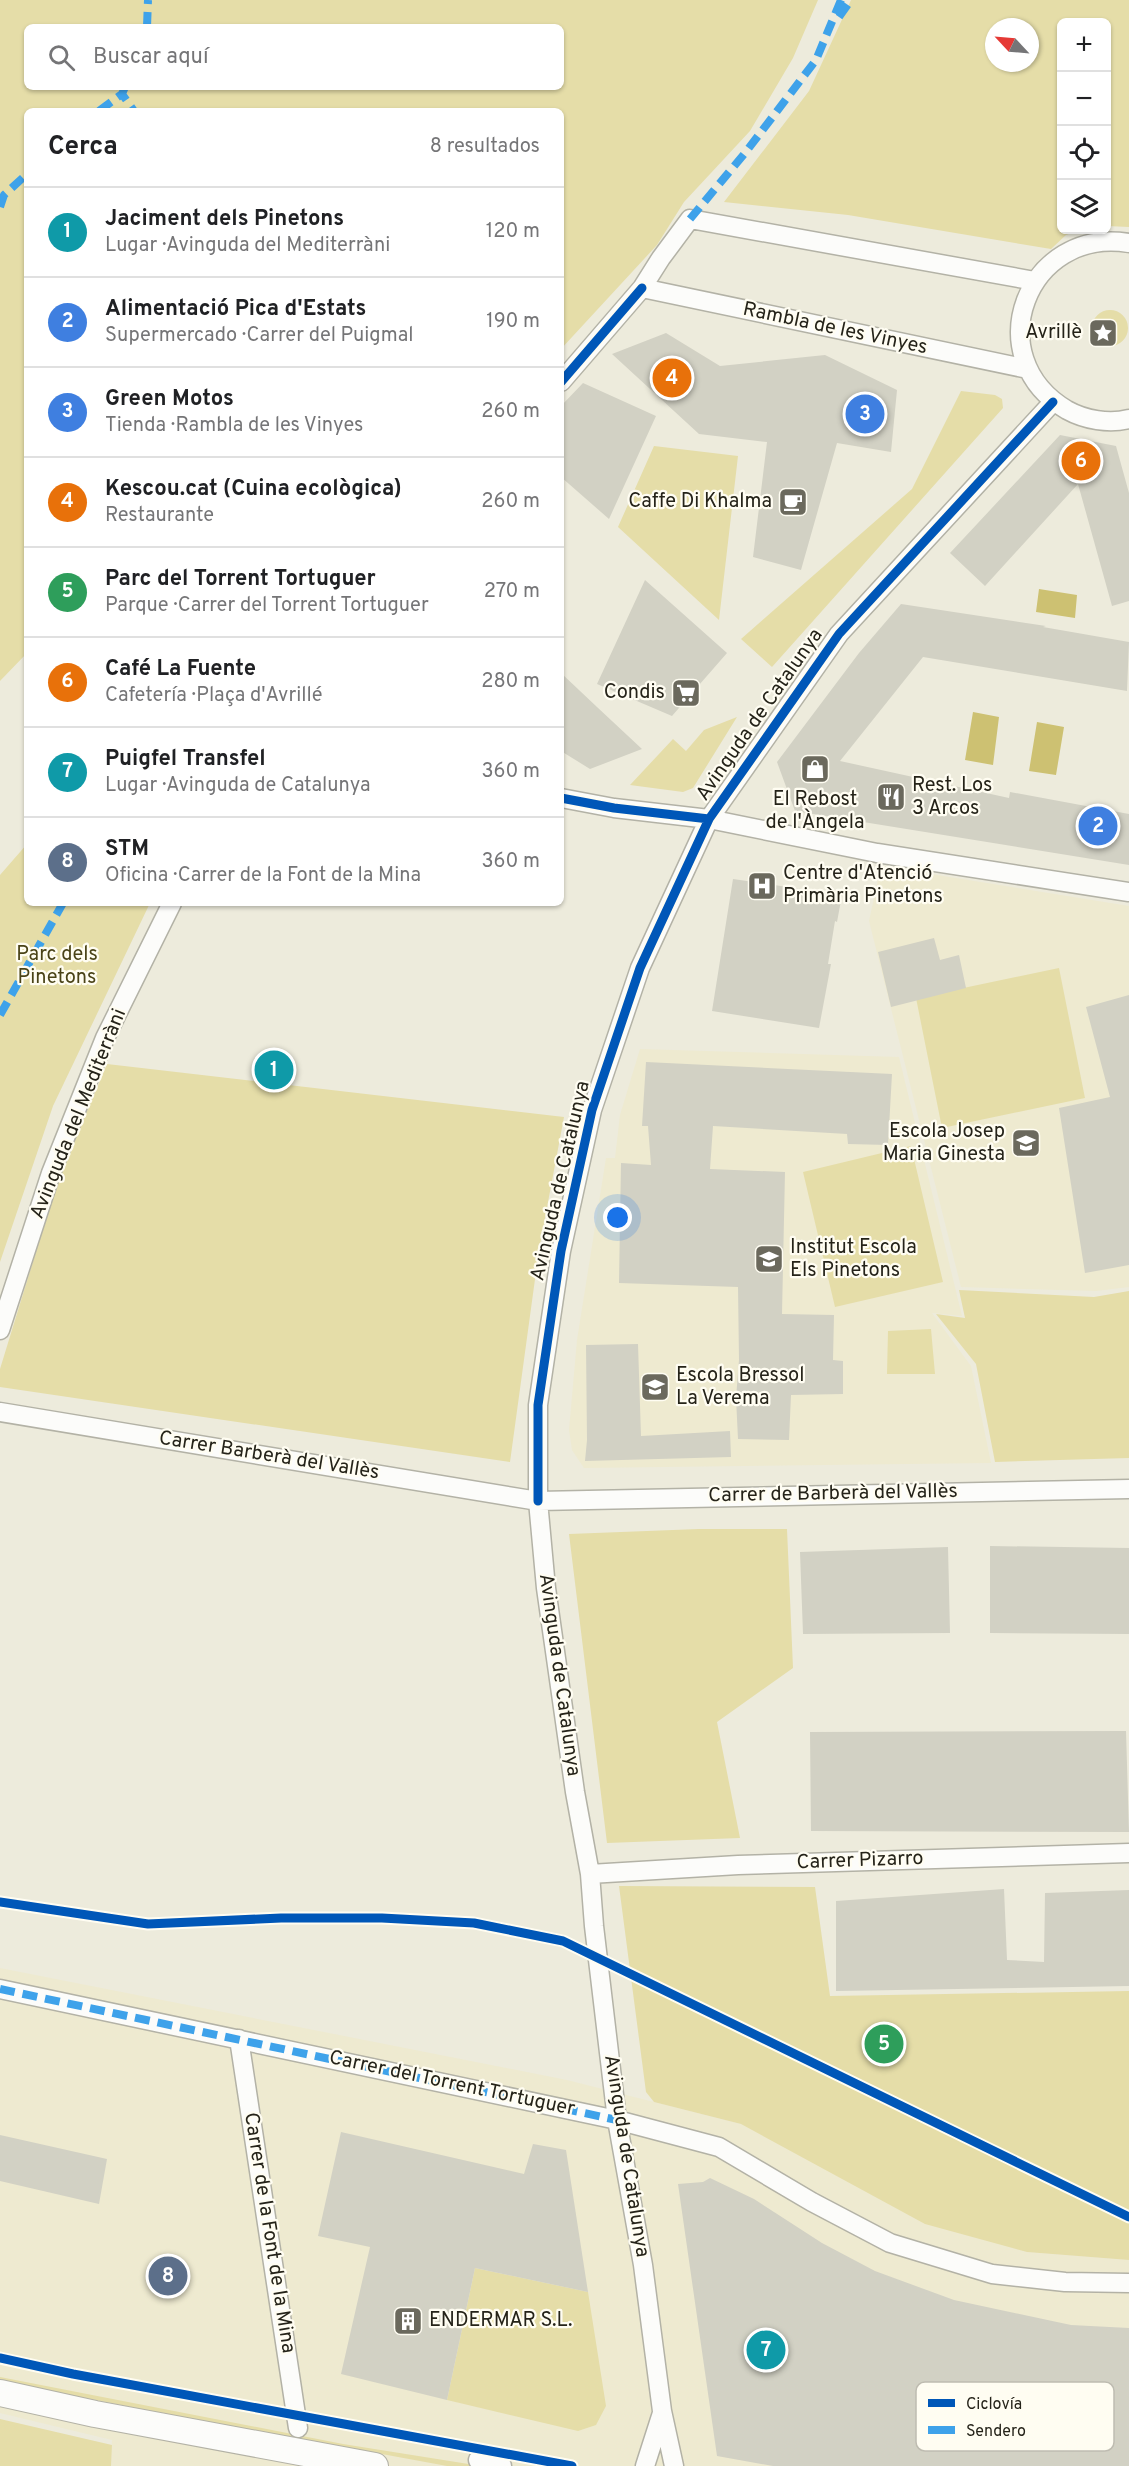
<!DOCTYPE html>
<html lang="es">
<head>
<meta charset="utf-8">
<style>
	body { margin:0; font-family:Overpass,sans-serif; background:#f6f6f6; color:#202124 }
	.controls { position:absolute; right:18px; top:18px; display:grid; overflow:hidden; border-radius:9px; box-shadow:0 2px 4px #0004 }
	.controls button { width:54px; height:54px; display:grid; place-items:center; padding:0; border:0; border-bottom:2px solid #e0e0e0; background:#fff; color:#202124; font:30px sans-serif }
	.compass { position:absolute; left:985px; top:18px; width:54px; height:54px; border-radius:50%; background:#fff; box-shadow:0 2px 4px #0004; rotate:296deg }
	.you { position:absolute; left:618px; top:1218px; width:21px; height:21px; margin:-15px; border:4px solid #fff; border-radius:50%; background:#1a73e8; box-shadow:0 0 0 9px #1a73e833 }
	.badge { display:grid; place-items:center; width:39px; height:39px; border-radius:50%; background:#0b8043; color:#fff; font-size:20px; font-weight:700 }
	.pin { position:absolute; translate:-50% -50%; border:3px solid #fff; box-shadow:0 2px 6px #0006 }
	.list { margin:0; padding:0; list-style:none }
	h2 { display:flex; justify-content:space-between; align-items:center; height:78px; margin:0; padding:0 24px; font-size:26px }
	h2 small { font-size:20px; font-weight:400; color:#757577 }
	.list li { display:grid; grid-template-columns:39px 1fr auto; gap:18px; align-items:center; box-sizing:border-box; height:90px; padding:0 24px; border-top:2px solid #e0e0e0 }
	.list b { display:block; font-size:22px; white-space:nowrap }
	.list p { margin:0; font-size:20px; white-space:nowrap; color:#757577 }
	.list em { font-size:20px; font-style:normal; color:#757577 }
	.icon { flex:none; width:33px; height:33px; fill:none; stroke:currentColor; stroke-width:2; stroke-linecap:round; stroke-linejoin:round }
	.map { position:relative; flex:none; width:1129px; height:2466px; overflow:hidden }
	.search { position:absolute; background:#fff; box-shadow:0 2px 4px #0004; left:24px; top:24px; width:540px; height:66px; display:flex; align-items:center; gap:15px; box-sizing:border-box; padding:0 21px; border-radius:9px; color:#757577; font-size:22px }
	.panel { position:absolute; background:#fff; box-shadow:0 2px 4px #0004; left:24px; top:108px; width:540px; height:798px; border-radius:9px }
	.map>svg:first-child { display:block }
	.built { fill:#eeead0 }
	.green { fill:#e5dda8; fill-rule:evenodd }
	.water { fill:#cdc172 }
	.building { fill:#d2d1c4 }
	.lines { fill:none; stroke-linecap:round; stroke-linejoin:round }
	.street-casing { stroke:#b3b2a6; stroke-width:21 }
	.secondary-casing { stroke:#b3b2a6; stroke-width:28 }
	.street { stroke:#fcfcfa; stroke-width:18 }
	.secondary { stroke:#fcfcfa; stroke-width:26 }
	.quiet { stroke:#3ea2ea; stroke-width:8; stroke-dasharray:15 8; stroke-linecap:butt }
	.cycleway-casing { stroke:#fffdf2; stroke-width:13 }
	.cycleway { stroke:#0057b8; stroke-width:9 }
	.labels { text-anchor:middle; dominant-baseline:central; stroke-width:4.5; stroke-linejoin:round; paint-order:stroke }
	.street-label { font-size:20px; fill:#252319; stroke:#fffdf2 }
	.poi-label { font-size:20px; fill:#252319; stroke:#fffdf2; text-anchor:start }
	.park-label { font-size:20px; fill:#4a4317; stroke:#fffdf2 }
	.key { fill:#fffdf2; stroke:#bebcb1; stroke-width:1.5 }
	.key-label { font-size:16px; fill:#252319 }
</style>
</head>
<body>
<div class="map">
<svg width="1129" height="2466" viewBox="0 0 1129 2466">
	<rect width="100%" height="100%" fill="#edebdc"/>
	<path class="built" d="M881,866l248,40v381l-33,4 -135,-4 -92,-366z
		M640,1049l259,8 63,259 -30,-3 39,53 20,97 -407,5 -12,-18 -3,-20 8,-90 29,-182h9l5,-43z
		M0,1968l567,112 174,44 74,39 212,89 102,8v206h-1018l1,-26 -112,-27z"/>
	<path class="green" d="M0,0h818l-25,58 -43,73 -66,71 -27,43 -96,104v-238h-534v542l-27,28zM27,27h534v60h-534z
		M851,0h278v227l-22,-1 -1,-204h-44v208h18l-14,5 -15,14 -203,-34 -124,-13 85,-111zM994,27h36v36h-36z
		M1092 328a18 18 0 1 1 36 0a18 18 0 1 1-36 0Z
		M961,391l34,4 7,4 1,9 -231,259 -31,-28 171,-150z
		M654,446l84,10 -19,164 -101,-93z
		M737,717l-44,71 -10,4 -53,-7 43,-46 13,12 18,-21z
		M27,844v59h123l-97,203 -53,156v-387z
		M1059,968l26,130 -143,30 -26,-130z
		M107,1064l457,53 -25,133 -29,212 -510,-75v-18l58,-189z
		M911,1146l32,136 -108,25 -32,-135z
		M959,1290l135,7 35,-6v167l-134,4 -19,-98 -40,-50 29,4z
		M931,1329l4,45h-48l1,-43z
		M699,1529h88l6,139 -76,54 23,116 -133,5 -38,-309z
		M619,1886l196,1 15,109 299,-5v269l-102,-8 -102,-28 -184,-100 -87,-22 -8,-10z
		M475,2268l113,24 18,114 -10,19 -18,6 -131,-31z
		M0,2377l343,67 138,22h-34l-250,-46 -197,-39z
		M0,2419l112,26 -1,21h-111z"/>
	<path class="water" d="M1039,589l38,6 -2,23 -39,-6z
		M973,712l26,5 -6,48 -28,-5z
		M1037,722l27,5 -8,48 -27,-4z"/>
	<path class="building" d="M666,333l54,33 105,-11 72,35 -6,62 -54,-9 -36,127 -48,-13 14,-115 -68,-8 -87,-80z
		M583,383l73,33 -47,103 -48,-42v-71z
		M1060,435l56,11 13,47v108l-17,5 -34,-122 -93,102 -35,-33z
		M645,580l82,73 -55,63 -75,-32z
		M901,604l145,22 -3,1 86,15 -2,49 -204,-34 -83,104 169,37 1,-6 119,22v51l-334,-54 -18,-49 82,-109z
		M561,673l36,34 45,42 -52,20 -29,-18z
		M733,879l109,16 -5,27 -2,-1 -7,43h3l-12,64 -107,-17z
		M934,938l6,22 19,-5 7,33 -75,19 -13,-55z
		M1129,995v270l-44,8 -26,-165 51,-11 -24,-90z
		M646,1062l246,12 -4,71 -40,-1 -1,-10 -134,-8 -3,43 75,3 -3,142 52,1 -1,45 10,1v33l-52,1 -2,45 -51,-1 -2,-41 3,-38 -1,-73 -119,-4 2,-120 30,2 -3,-39h-6z
		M638,1344l3,92 89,-5 1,26 -146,4 2,-21 -1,-95z
		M990,1546l139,2v86l-139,-1z
		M948,1547l2,86 -147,1 -3,-82z
		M1126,1731l3,101 -318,-1 -1,-99z
		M1004,1889l3,71 37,2 1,-69 84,-3v96l-293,5v-90z
		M341,2132l183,42 9,-30 33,6 22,142 -113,-24 -28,132 -106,-26 29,-127 -52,-11z
		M0,2135l107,24 -8,45 -99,-23z
		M710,2178l44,21 68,44 53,28 79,29 117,25 58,3v138h-356l-56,-10 -39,-272 25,-2z"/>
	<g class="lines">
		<g class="street-casing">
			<path id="street" d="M1129,243c-102,-17 -152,114 -62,167 18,10 42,14 62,9
				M642,288l386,81
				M561,382l81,-94 19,-30 29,-39 345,62
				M561,798l53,10 95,11 168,34 252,39
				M0,1330l51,-157 54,-135 67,-135
				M0,1412l538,89 591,-12
				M590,1874l148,-9 391,-12
				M0,1989l617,131 102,27 93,55 78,41 102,31 73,8 64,1
				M239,2039l59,389
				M478,2460l24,6
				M645,2466l17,-53
				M674,2466l-12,-55 -19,-146 -26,-145 -23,-194 -4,-52 -15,-82 -29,-204 -8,-87v-96l23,-154 31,-141 48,-142 69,-149 130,-185 214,-232"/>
		</g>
		<g class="secondary-casing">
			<path id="secondary" d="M0,2393l95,21 280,52"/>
		</g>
		<use href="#street" class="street"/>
		<use href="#secondary" class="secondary"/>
		<path class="quiet" d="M839,17l12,-17
			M147,27l1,-27
			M125,87l-3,7 12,17
			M99,111l23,-17
			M0,207l4,-12 23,-21
			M690,219l55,-66 71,-93 25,-60
			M0,1015l63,-112
			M0,1989l617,131"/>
		<g class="cycleway-casing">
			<path id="cycleway" d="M561,382l81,-94
				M561,798l53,10 95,11
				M538,1501v-96l23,-154 31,-141 48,-142 69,-149 130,-185 214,-232
				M0,1902l148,22 133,-6h101l92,5 89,18 566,276
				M0,2358l73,16 499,92"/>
		</g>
		<use href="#cycleway" class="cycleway"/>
	</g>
	<defs>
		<g id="sight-square" transform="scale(1.5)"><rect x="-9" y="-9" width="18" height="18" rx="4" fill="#6b695d" stroke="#fffdf2"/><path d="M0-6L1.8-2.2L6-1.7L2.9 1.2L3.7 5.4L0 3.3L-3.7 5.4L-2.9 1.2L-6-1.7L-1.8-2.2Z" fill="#fff"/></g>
		<g id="cafe-square" transform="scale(1.5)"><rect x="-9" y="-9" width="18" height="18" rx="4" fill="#6b695d" stroke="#fffdf2"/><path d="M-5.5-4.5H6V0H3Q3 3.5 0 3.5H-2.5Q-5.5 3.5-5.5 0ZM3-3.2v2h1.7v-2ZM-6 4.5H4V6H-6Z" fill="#fff"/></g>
		<g id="supermarket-square" transform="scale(1.5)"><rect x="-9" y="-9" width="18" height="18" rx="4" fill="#6b695d" stroke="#fffdf2"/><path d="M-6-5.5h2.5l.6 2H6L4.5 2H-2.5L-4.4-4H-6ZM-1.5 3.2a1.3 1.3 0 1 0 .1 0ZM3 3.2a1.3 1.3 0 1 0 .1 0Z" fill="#fff"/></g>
		<g id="shop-square" transform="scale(1.5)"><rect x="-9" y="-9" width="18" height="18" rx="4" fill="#6b695d" stroke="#fffdf2"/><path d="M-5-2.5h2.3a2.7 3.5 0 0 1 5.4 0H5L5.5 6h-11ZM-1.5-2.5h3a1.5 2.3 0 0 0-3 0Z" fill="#fff"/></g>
		<g id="restaurant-square" transform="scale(1.5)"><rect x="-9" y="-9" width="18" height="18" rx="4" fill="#6b695d" stroke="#fffdf2"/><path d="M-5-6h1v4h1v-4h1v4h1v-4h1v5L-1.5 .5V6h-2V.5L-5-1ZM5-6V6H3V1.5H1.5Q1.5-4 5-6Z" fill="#fff"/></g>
		<g id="hospital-square" transform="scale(1.5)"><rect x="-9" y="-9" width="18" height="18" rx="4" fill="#6b695d" stroke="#fffdf2"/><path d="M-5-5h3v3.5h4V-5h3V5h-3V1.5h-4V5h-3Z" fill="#fff"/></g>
		<g id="school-square" transform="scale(1.5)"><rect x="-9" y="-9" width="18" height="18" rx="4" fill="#6b695d" stroke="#fffdf2"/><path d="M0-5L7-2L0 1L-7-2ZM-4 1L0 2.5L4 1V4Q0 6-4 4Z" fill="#fff"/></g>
		<g id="building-square" transform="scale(1.5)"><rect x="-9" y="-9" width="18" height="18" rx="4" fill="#6b695d" stroke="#fffdf2"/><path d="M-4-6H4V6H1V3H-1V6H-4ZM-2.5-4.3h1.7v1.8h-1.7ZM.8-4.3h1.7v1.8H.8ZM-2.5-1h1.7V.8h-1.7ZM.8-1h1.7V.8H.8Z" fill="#fff"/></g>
	</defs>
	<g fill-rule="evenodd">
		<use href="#sight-square" x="1103" y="333"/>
		<use href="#cafe-square" x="793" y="502"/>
		<use href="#supermarket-square" x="686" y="693"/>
		<use href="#shop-square" x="815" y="769"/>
		<use href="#restaurant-square" x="891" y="797"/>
		<use href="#hospital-square" x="762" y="886"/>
		<use href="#school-square" x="1026" y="1143"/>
		<use href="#school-square" x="769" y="1259"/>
		<use href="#school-square" x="655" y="1387"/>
		<use href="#building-square" x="408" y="2321"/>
	</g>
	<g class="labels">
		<g class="street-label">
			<text transform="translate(835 329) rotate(12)">Rambla de les Vinyes</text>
			<text transform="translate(760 715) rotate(-55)">Avinguda de Catalunya</text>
			<text transform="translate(79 1114) rotate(-68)">Avinguda del Mediterràni</text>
			<text transform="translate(561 1181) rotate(-77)">Avinguda de Catalunya</text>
			<text transform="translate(269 1456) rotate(9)">Carrer Barberà del Vallès</text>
			<text transform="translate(833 1494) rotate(-1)">Carrer de Barberà del Vallès</text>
			<text transform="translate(559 1675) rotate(82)">Avinguda de Catalunya</text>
			<text transform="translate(860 1861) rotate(-2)">Carrer Pizarro</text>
			<text transform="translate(452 2084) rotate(12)">Carrer del Torrent Tortuguer</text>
			<text transform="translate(626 2156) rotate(81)">Avinguda de Catalunya</text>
			<text transform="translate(269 2233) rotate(81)">Carrer de la Font de la Mina</text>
		</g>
		<g class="poi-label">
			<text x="1082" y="333" text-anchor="end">Avrillè</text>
			<text x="772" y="502" text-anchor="end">Caffe Di Khalma</text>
			<text x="665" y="693" text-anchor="end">Condis</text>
			<text x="912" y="786">Rest. Los<tspan x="912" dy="23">3 Arcos</tspan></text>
			<text x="815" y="800" text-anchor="middle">El Rebost<tspan x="815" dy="23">de l'Àngela</tspan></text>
			<text x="783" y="874">Centre d'Atenció<tspan x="783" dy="23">Primària Pinetons</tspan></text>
			<text x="1005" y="1132" text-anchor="end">Escola Josep<tspan x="1005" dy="23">Maria Ginesta</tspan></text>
			<text x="790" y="1248">Institut Escola<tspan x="790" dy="23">Els Pinetons</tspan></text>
			<text x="676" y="1376">Escola Bressol<tspan x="676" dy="23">La Verema</tspan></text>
			<text x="429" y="2321">ENDERMAR S.L.</text>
		</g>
		<g class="park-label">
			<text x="57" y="955">Parc dels<tspan x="57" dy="23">Pinetons</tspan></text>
		</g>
	</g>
	<rect x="916" y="2382" width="198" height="69" rx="9" class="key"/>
	<rect x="928" y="2399" width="27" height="8" fill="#0057b8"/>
	<rect x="928" y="2426" width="27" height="8" fill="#3ea2ea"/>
	<g class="key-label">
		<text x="966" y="2409">Ciclovía</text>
		<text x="966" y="2436">Sendero</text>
	</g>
</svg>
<div class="controls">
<button>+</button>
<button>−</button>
<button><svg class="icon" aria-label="locate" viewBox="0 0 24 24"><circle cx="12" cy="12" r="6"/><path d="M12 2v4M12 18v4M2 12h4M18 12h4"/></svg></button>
<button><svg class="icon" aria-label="layers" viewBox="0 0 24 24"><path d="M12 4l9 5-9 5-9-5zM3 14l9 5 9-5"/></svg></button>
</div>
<svg class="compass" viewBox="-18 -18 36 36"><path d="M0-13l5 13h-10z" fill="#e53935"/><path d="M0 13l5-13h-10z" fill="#757577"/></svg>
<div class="you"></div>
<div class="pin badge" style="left:274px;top:1070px;background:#0f9aa8">1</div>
<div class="pin badge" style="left:1098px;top:826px;background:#3f7fe0">2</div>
<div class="pin badge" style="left:865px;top:414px;background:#3f7fe0">3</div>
<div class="pin badge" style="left:672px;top:378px;background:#e8710a">4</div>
<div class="pin badge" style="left:884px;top:2044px;background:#2e9e5b">5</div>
<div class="pin badge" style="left:1081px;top:461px;background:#e8710a">6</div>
<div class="pin badge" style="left:766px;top:2350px;background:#0f9aa8">7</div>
<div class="pin badge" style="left:168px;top:2276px;background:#5c6f8a">8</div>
<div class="search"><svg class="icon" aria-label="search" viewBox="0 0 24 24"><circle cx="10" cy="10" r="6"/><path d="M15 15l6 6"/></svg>Buscar aquí</div>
<section class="panel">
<h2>Cerca<small>8 resultados</small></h2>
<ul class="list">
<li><span class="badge" style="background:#0f9aa8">1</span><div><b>Jaciment dels Pinetons</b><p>Lugar · Avinguda del Mediterràni</p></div><em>120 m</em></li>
<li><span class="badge" style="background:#3f7fe0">2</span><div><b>Alimentació Pica d'Estats</b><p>Supermercado · Carrer del Puigmal</p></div><em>190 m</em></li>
<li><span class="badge" style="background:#3f7fe0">3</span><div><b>Green Motos</b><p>Tienda · Rambla de les Vinyes</p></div><em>260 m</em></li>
<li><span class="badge" style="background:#e8710a">4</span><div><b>Kescou.cat (Cuina ecològica)</b><p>Restaurante</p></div><em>260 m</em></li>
<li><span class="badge" style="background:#2e9e5b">5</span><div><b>Parc del Torrent Tortuguer</b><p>Parque · Carrer del Torrent Tortuguer</p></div><em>270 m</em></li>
<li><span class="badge" style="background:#e8710a">6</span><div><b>Café La Fuente</b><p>Cafetería · Plaça d'Avrillé</p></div><em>280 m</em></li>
<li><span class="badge" style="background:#0f9aa8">7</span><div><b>Puigfel Transfel</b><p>Lugar · Avinguda de Catalunya</p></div><em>360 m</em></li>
<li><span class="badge" style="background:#5c6f8a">8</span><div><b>STM</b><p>Oficina · Carrer de la Font de la Mina</p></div><em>360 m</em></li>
</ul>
</section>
</div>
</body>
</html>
